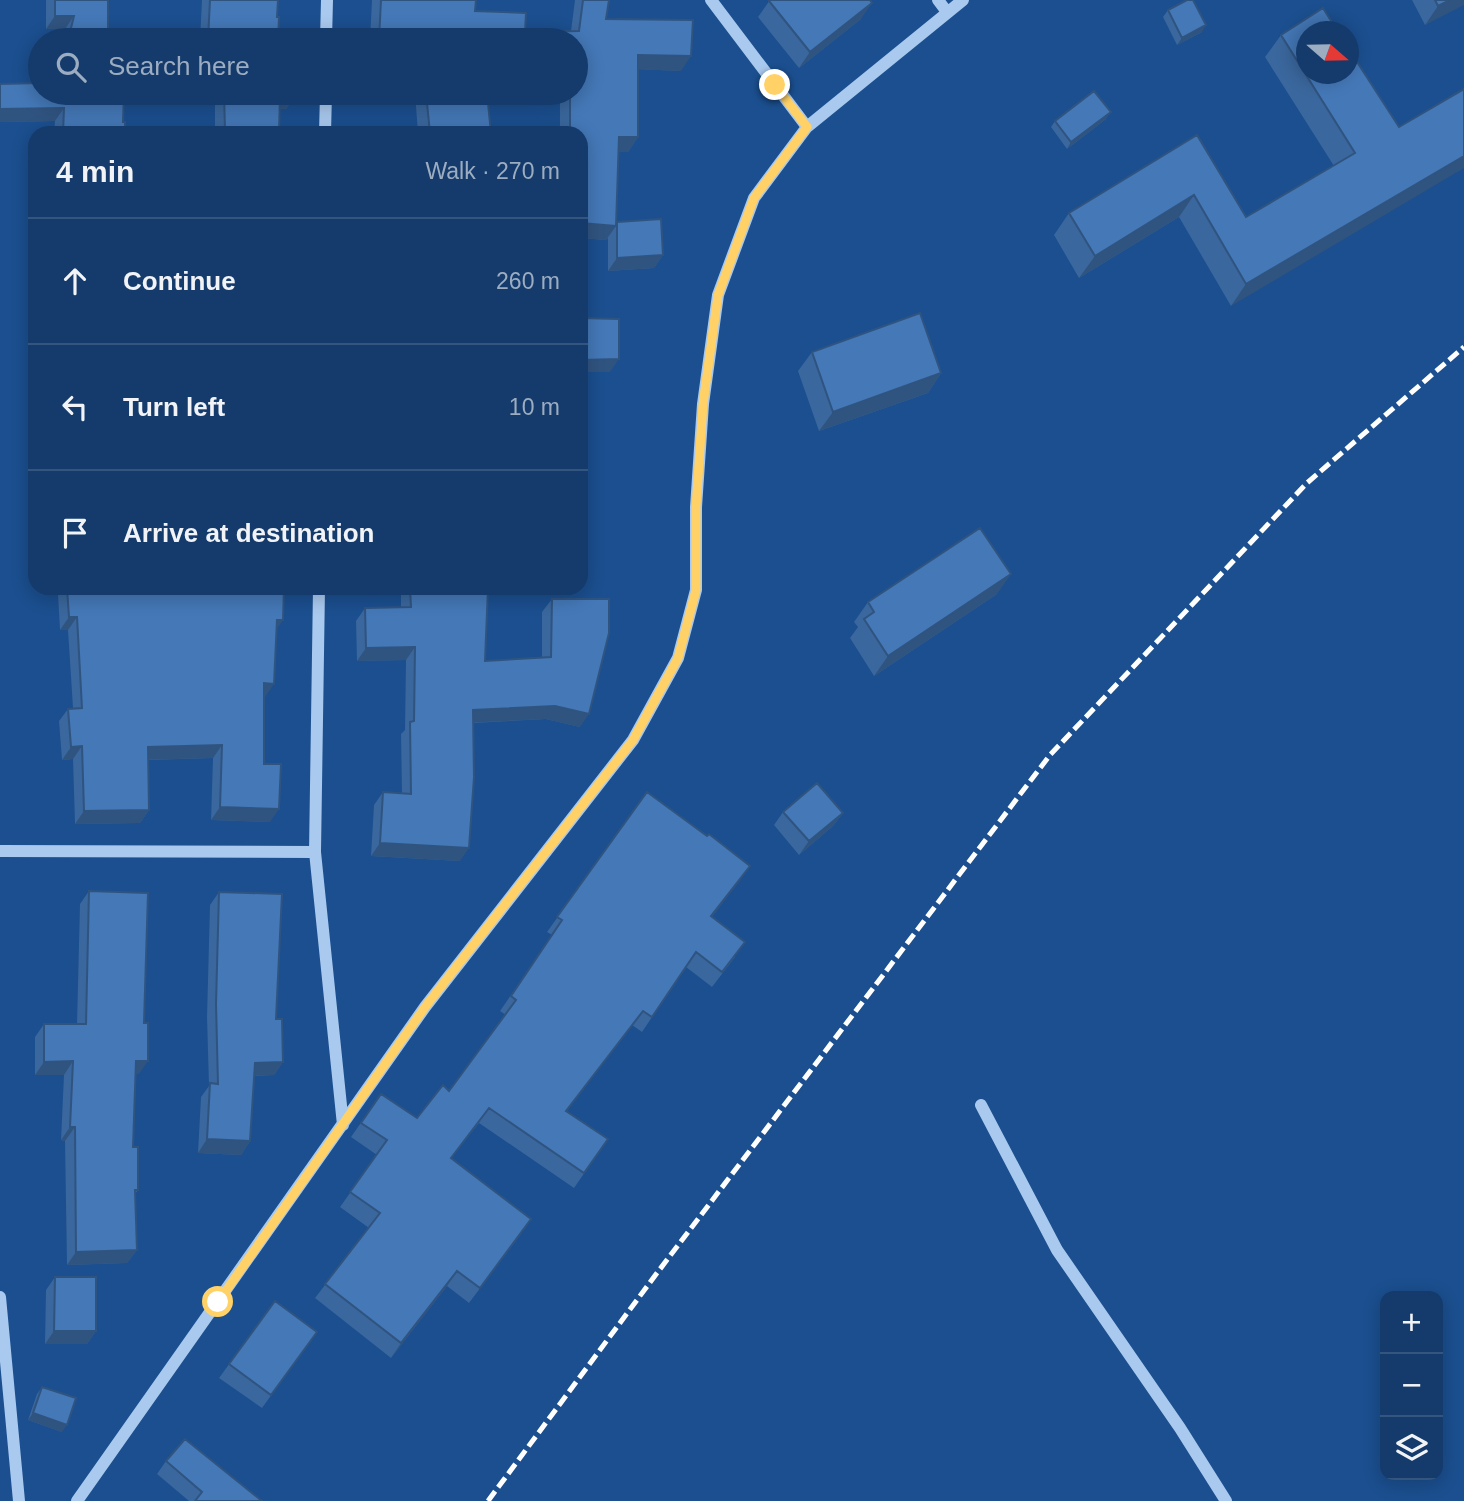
<!DOCTYPE html>
<html lang="en">
<head>
<meta charset="utf-8">
<style>
	body { margin:0; font-family:Helvetica,sans-serif; background:#214673; color:#f1f3f6 }
	.controls { position:absolute; right:21px; bottom:21px; display:grid; overflow:hidden; border-radius:14px; box-shadow:0 4px 18px #0003 }
	.controls button { width:63px; height:63px; display:grid; place-items:center; padding:0; border:0; border-bottom:2px solid #33557e; background:#143b6b; color:#f1f3f6; font:35px sans-serif }
	.compass { position:absolute; left:1296px; top:21px; width:63px; height:63px; border-radius:50%; background:#143b6b; box-shadow:0 4px 18px #0003; rotate:110deg }
	.stop { position:absolute; width:21px; height:21px; margin:-16px; border:5px solid #ffd166; border-radius:50%; background:#fff }
	.stop.end { background:#ffd166; border-color:#fff; box-shadow:0 2px 7px #0008 }
	.list { margin:0; padding:0; list-style:none }
	h2 { display:flex; justify-content:space-between; align-items:center; height:91px; margin:0; padding:0 28px; font-size:30px }
	h2 small { font-size:23px; font-weight:400; color:#9dadc1 }
	.list li { display:grid; grid-template-columns:46px 1fr auto; gap:21px; align-items:center; box-sizing:border-box; height:126px; padding:0 28px; border-top:2px solid #33557e }
	.list b { display:block; font-size:26px; white-space:nowrap }
	.list em { font-size:23px; font-style:normal; color:#9dadc1 }
	.icon { flex:none; width:38px; height:38px; fill:none; stroke:currentColor; stroke-width:2; stroke-linecap:round; stroke-linejoin:round }
	.map { position:relative; flex:none; width:1464px; height:1501px; overflow:hidden }
	.search { position:absolute; background:#143b6b; box-shadow:0 4px 18px #0003; left:28px; top:28px; width:560px; height:77px; display:flex; align-items:center; gap:18px; box-sizing:border-box; padding:0 24px; border-radius:38px; color:#9dadc1; font-size:26px }
	.panel { position:absolute; background:#143b6b; box-shadow:0 4px 18px #0003; left:28px; top:126px; width:560px; height:469px; border-radius:21px }
	.map>svg:first-child { display:block }
	.lines { fill:none; stroke-linecap:round; stroke-linejoin:round }
	.minor { stroke:#a9c9ee; stroke-width:12 }
	.rail { stroke:#fff; stroke-width:5; stroke-dasharray:12 5; stroke-linecap:butt }
	.wall { fill:#3a679d }
	.shaded-wall { fill:#305480 }
	.building { fill:#4478b7; stroke:#305480; stroke-width:2 }
	.route { stroke:#ffd166; stroke-width:9 }
</style>
</head>
<body>
<div class="map">
<svg width="1464" height="1501" viewBox="0 0 1464 1501">
	<rect width="100%" height="100%" fill="#1b4f8f"/>
	<g class="lines">
		<path class="minor" d="M711,0l96,127
			M938,0l9,12
			M326,40l1,-40
			M325,133l1,-40
			M319,588l-4,264 28,273
			M0,851l315,1
			M981,1105l76,145 123,178 46,73
			M0,1297l19,204
			M77,1501l348,-494 208,-267 45,-82 18,-68v-83l7,-103 15,-109 36,-97 53,-71 156,-127"/>
		<path class="rail" d="M488,1501l166,-224 396,-522 257,-272 157,-136"/>
	</g>
	<path class="wall" d="M46,0h62v30l7,10h-53l3,-11h-19z
		M202,0h76l-1,17 1,23h-78z
		M372,0h104l-1,11 50,21 46,-1 4,-31h34l-3,19 75,52 -43,-2v68l-10,15h-9l-3,71 47,32 -9,13 -46,3v-33l-2,2 -25,-2v-105h-21v-40h16v-53h-206z
		M770,0l91,19 -62,49 -41,-51z
		M1412,0h52l-39,25z
		M1168,10l34,22 -25,13 -14,-28z
		M1281,35l118,92 -168,179 -52,-89 -100,61 -25,-43 15,-22 128,-78 49,82 88,-51 -69,-109z
		M0,84l123,38 2,11h-71l1,-12 -55,1z
		M215,93h80v3l-9,13h-6l-1,24h-64z
		M415,93h72l4,40h-73z
		M1106,119l-39,30 -16,-22 4,-6z
		M812,352l129,21 -13,20 -109,38 -21,-60z
		M62,588h222l-19,109h-1v67l6,58 -59,-2 2,-62 -65,2 1,50 -9,13 -65,1 -2,-65 -11,1 -3,-39 9,-12 5,-1 -5,-78h-8l-2,-36z
		M401,588h87l-3,73 57,-4v-45l10,-13 28,128 -34,-8 -73,4 -13,138 -89,-5 3,-51 9,-13 19,2 -1,-60 4,-4 1,-70 -49,1 -1,-40 9,-13 36,-1z
		M997,594l-123,82 -24,-38 8,-11 -4,-5 14,-20z
		M647,792l103,74 -38,51 23,40 -23,30 -26,-20 -44,65 -10,-7 -65,86 41,28 -34,49 -95,-65 -28,35 70,76 -52,69 -22,-17 -56,72 -76,-60 54,-70 -29,-21 37,-52 -26,-18 30,-43 36,24 32,-27 57,-76 -6,-4 52,-76 -5,-3z
		M783,812l60,1 -10,13 -34,29 -25,-30z
		M89,891l50,183h-3l-3,73 5,43 -3,4 2,56 -10,13 -60,2 -2,-124 -4,-1 3,-65h-29v-38l9,-13h33l3,-120z
		M219,892l57,127 7,43 -9,13 -20,1 -4,65 -9,14 -43,-2 3,-56 8,-11 -2,-69 3,-112z
		M55,1277l41,54 -9,13h-42l1,-54z
		M275,1301l42,31 -55,76 -43,-30z
		M42,1387l20,45 -34,-12 9,-26z
		M166,1461l96,40h-73l-32,-27z"/>
	<path class="shaded-wall" d="M1450,0h14v5l-39,20 13,-19z
		M872,3l-11,16 -62,49 11,-16z
		M55,16h19l-9,13h-19z
		M1206,25l-4,7 -25,13 5,-7z
		M638,55l53,1 -10,15 -53,-2z
		M280,96h15l-9,13h-15z
		M64,108l-9,13 -55,1v-13z
		M1111,112l-5,7 -39,30 4,-7z
		M619,137h19l-10,15h-19z
		M1464,156v12l-233,138 15,-22z
		M1194,195l-15,22 -100,61 16,-22z
		M581,223l35,3 -10,14 -25,-2z
		M663,255l-9,13 -46,3 9,-13z
		M619,359l-9,13h-29v-12z
		M941,373l-13,20 -109,38 14,-19z
		M1011,574l-14,20 -123,82 14,-20z
		M69,617h8l-9,13h-8z
		M277,620h6l-9,13z
		M415,647l-9,13 -49,1 9,-13z
		M264,683l10,1 -9,13 -10,-1z
		M555,706l34,8 -9,13 -34,-8 -82,4 9,-13z
		M222,745l-9,13 -74,2 9,-13z
		M82,746l-9,13 -11,1 9,-13z
		M220,807l59,2 -9,13 -59,-2z
		M149,810l-9,13 -65,1 9,-13z
		M843,813l-10,13 -34,29 10,-14z
		M380,843l89,5 -9,13 -89,-5z
		M750,866l-10,15 -39,50 10,-15z
		M643,1011l-11,14 -76,101 10,-15z
		M73,1061l-9,14h-29l9,-13z
		M136,1061h12l-9,13h-12z
		M283,1062l-9,13 -28,1 9,-13z
		M70,1127h5l-10,14 -4,-1z
		M207,1139l43,2 -9,14 -43,-2z
		M137,1250l-10,13 -60,2 9,-13z
		M457,1271l-10,15 -56,72 10,-15z
		M54,1331h42l-9,13h-42z
		M33,1413l34,12 -5,7 -34,-12z"/>
	<path class="building" d="M55,0h53v30h6l1,10h-47l6,-24h-19z
		M210,0h68l-1,17h2l-1,23h-70z
		M381,0h95l-1,11 51,2 -1,19 54,-1 4,-31h26l-3,19 87,1 -2,36 -53,-1v82h-19l-3,89 -35,-3v-90h-11v-40h6v-53h-197z
		M770,0h100l2,3 -62,49 -41,-51z
		M1187,0h6l13,25 -24,13 -14,-28z
		M1435,0h15l-12,6z
		M1323,8l15,24h-32v42h42v-26l51,79 65,-38v67l-218,128 -52,-89 -99,61 -26,-43 128,-78 49,82 109,-64 -74,-118z
		M40,83v10h84l-1,29h2v11h-62l1,-25 -64,1v-25z
		M1094,91l17,21 -40,30 -16,-21z
		M224,93h71v3h-15l-1,37h-62v-3h8z
		M426,93h61l4,40h-61z
		M661,219l2,36 -46,3v-36z
		M920,313l21,60 -108,39 -21,-60z
		M581,318l38,1v40l-38,1z
		M980,528l31,46 -123,82 -24,-37 10,-7 -6,-10z
		M67,588h217l-1,32h-6l-3,64 -10,-1v81h17l-2,45 -59,-2 2,-62 -74,2 1,63 -65,1 -2,-65 -11,1 -3,-38 14,-1 -5,-91h-8z
		M410,588h78l-3,73 66,-4 1,-58h57v34l-20,81 -34,-8 -82,4 1,67 -5,71 -89,-5 3,-51 28,2 -1,-72 4,-1 1,-74 -49,1 -1,-40 46,-1z
		M817,783l26,30 -34,28 -26,-29z
		M647,792l60,44 2,-2 41,32 -39,50 34,26 -23,30 -26,-20 -44,65 -9,-6 -77,100 42,28 -24,34 -95,-65 -38,50 80,61 -51,69 -23,-17 -56,72 -76,-59 55,-71 -30,-21 37,-52 -26,-17 20,-29 36,24 26,-33 6,6 67,-91 -5,-4 51,-76 -5,-3z
		M89,891l59,2 -4,130h4v38h-12l-3,86h5v43h-3l2,60 -61,2 -1,-125h-5l3,-66 -29,1v-38h42z
		M219,892l63,2 -6,125h6l1,43 -28,1 -5,78 -43,-2 3,-56 8,1 -2,-80z
		M55,1277h41v54h-42z
		M275,1301l42,31 -46,63 -42,-31z
		M42,1387l34,11 -9,27 -34,-12z
		M185,1439l77,62h-67l7,-9 -36,-31z"/>
	<g class="lines">
		<path class="route" d="M218,1302l207,-295 208,-267 45,-82 18,-68v-83l7,-103 15,-109 36,-97 53,-71 -32,-42"/>
	</g>
</svg>
<div class="controls">
<button>+</button>
<button>−</button>
<button><svg class="icon" aria-label="layers" viewBox="0 0 24 24"><path d="M12 4l9 5-9 5-9-5zM3 14l9 5 9-5"/></svg></button>
</div>
<svg class="compass" viewBox="-18 -18 36 36"><path d="M0-13l5 13h-10z" fill="#e53935"/><path d="M0 13l5-13h-10z" fill="#9dadc1"/></svg>
<div class="stop" style="left:218px;top:1302px"></div>
<div class="stop end" style="left:775px;top:85px"></div>
<div class="search"><svg class="icon" aria-label="search" viewBox="0 0 24 24"><circle cx="10" cy="10" r="6"/><path d="M15 15l6 6"/></svg>Search here</div>
<section class="panel">
<h2>4 min<small>Walk · 270 m</small></h2>
<ul class="list">
<li><svg class="icon" aria-label="ahead" viewBox="0 0 24 24"><path d="M12 20V5M6 11l6-6 6 6"/></svg><div><b>Continue</b></div><em>260 m</em></li>
<li><svg class="icon" aria-label="left" viewBox="0 0 24 24"><path d="M17 20v-9H6M10 6l-5 5 5 5"/></svg><div><b>Turn left</b></div><em>10 m</em></li>
<li><svg class="icon" aria-label="arrive" viewBox="0 0 24 24"><path d="M6 21V4h12l-3 4 3 4H6"/></svg><div><b>Arrive at destination</b></div></li>
</ul>
</section>
</div>
</body>
</html>
